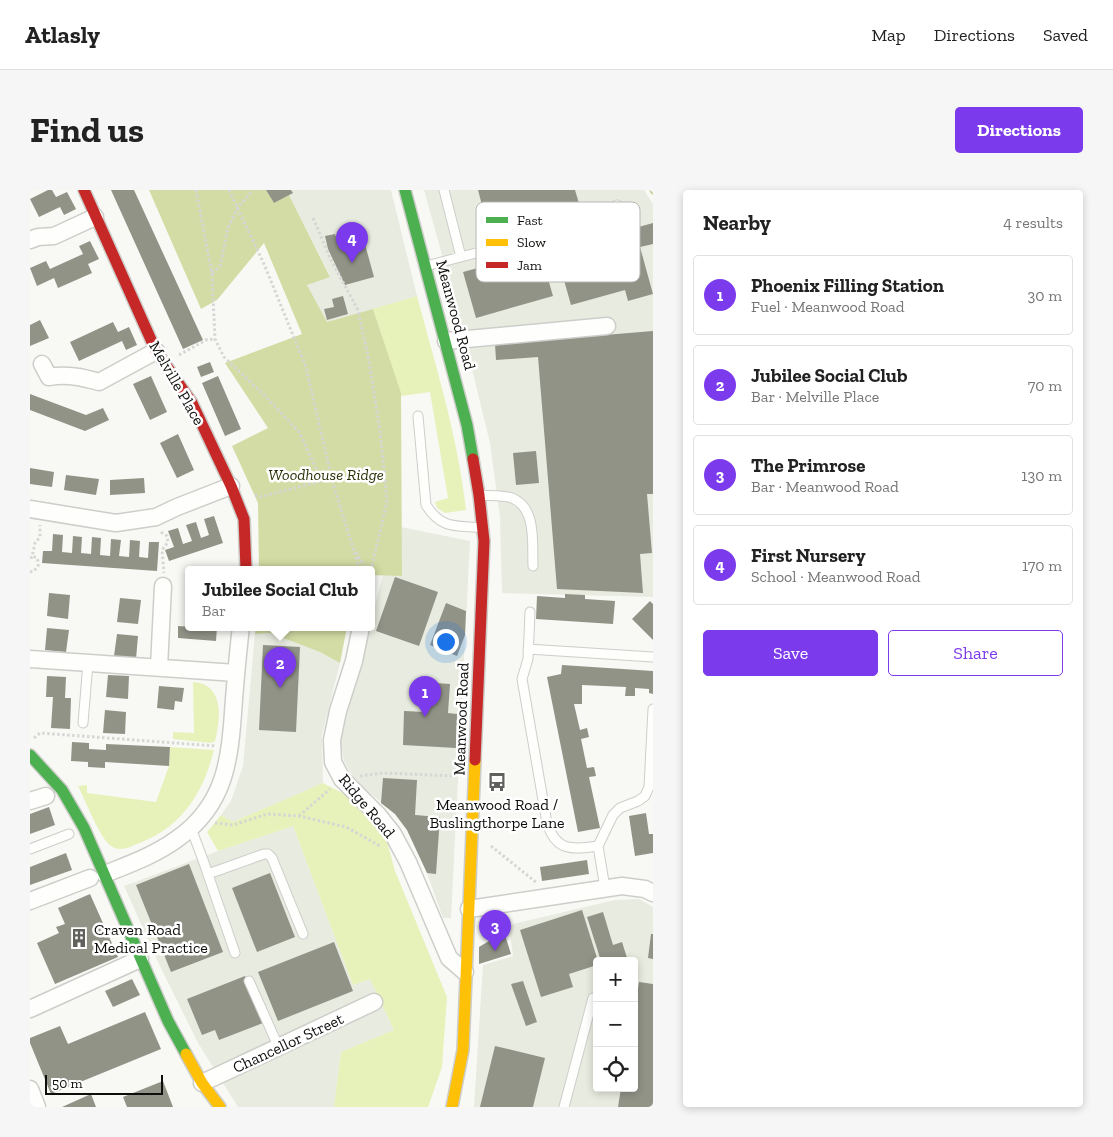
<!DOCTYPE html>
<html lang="en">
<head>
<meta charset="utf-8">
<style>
	body { margin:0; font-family:"Zilla Slab",serif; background:#f6f6f6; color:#222 }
	.controls { position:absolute; right:15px; bottom:15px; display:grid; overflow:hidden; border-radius:5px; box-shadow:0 2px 8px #0003 }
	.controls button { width:45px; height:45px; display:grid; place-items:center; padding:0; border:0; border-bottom:1px solid #e0e0e0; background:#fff; color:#222; font:25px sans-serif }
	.scale { position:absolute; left:15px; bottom:12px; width:118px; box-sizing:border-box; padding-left:5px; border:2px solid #0e0f0c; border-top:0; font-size:14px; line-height:18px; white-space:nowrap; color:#0e0f0c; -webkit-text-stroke:4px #fff; paint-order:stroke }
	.you { position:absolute; left:415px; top:451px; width:18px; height:18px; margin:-12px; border:4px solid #fff; border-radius:50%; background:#1a73e8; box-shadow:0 0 0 8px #1a73e833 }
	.badge { display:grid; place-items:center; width:32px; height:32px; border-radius:50%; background:#7c3aed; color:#fff; font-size:16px; font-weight:700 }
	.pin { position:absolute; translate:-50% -41px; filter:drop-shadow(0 1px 2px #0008) }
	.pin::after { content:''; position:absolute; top:26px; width:18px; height:15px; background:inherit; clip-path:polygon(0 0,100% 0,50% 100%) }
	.popup { position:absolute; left:155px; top:376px; width:190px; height:65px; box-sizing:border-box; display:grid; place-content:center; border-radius:5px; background:#fff; filter:drop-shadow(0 1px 4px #0005); font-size:16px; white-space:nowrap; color:#767676 }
	.popup b { font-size:19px; color:#222 }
	.popup::after { content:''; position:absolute; left:50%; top:100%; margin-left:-10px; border:10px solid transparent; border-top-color:#fff }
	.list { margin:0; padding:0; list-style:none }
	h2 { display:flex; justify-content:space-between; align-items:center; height:65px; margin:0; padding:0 20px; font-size:21px }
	h2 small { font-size:16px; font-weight:400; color:#767676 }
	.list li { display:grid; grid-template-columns:32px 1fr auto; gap:15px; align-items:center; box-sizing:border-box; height:80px; margin:0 10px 10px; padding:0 10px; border:1px solid #e0e0e0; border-radius:5px }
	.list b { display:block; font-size:19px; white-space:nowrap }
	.list p { margin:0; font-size:16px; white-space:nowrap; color:#767676 }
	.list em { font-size:16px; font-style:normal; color:#767676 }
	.actions { display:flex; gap:10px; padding:15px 20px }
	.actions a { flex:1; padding:11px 0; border:1px solid #7c3aed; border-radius:5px; text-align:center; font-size:18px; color:#7c3aed }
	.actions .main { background:#7c3aed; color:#fff }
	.icon { flex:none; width:28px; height:28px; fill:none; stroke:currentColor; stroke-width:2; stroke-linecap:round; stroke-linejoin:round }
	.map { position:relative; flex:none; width:623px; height:917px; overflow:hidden; border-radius:5px }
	header { display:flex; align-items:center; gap:30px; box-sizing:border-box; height:70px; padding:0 25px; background:#fff; border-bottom:1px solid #e0e0e0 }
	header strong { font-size:24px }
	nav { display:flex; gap:28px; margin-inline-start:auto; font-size:18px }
	.intro { display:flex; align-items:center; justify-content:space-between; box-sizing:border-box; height:120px; padding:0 30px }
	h1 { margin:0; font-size:35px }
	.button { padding:12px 22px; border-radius:5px; background:#7c3aed; color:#fff; font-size:18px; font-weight:700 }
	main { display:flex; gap:30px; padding:0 30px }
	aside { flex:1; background:#fff; border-radius:5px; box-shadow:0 2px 8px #0003 }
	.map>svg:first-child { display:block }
	.built { fill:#e8ebdf; fill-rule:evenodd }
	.green { fill:#e7f1ba }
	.forest { fill:#d3dca4 }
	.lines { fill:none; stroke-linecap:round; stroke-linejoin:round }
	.stream { stroke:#bac57e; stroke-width:5 }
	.building { fill:#919387 }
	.lane-casing { stroke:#cdcdca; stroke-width:11 }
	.street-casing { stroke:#cdcdca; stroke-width:19 }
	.fast-casing { stroke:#cdcdca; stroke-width:14 }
	.slow-casing { stroke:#cdcdca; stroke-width:14 }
	.jam-casing { stroke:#cdcdca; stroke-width:14 }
	.path { stroke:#d6d6d5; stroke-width:3; stroke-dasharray:2.5 2.5; stroke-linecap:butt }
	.lane { stroke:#fefefd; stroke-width:9 }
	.street { stroke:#fefefd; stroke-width:16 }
	.fast { stroke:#4caf50; stroke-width:11 }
	.slow { stroke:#ffc107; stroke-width:11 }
	.jam { stroke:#c62828; stroke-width:11 }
	.labels { text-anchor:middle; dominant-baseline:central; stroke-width:5; stroke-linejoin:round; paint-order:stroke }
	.street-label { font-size:16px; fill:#0e0f0c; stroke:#fff }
	.park-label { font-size:16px; font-style:italic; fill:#2b3106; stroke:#fff }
	.poi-label { font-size:16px; fill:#0e0f0c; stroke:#fff }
	.key { fill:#fff; stroke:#b7b7b6; stroke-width:1 }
	.key-label { font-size:14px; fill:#0e0f0c }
</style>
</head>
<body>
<header>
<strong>Atlasly</strong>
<nav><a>Map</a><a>Directions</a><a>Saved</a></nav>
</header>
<div class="intro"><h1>Find us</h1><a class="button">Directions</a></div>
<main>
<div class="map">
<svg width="623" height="917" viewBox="0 0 623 917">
	<rect width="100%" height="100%" fill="#f8f9f4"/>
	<path class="built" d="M236,0h125l26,106 -90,27 -20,-38 23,-9 -41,-81 -15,8z
		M394,0h220l9,14v393l-151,-4 -2,-76 -10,-74 -32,-131z
		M371,337l69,14 -19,377h-8l-16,-45 -20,-43 -12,-16 -30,-25 -12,-12 -9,-16 -3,-18 3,-16 26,-100h1v-7l12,-45h19z
		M240,443l50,19 20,11 -18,72 1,48 -90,39 -12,-7 10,-14 12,-35 12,-132z
		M263,636l60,159 17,-6 24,51 -53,22 -7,55h-96l-40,-64 -39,-79 -35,-78 94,-35z
		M609,709l14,8v200h-179l9,-142 30,-9 -4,-31 106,-25zM567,771h37v127h-37z"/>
	<path class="green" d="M387,106c19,71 41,141 49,214l-21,3 -8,-5 -2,-6 13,-4 -18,-106 -29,4 -28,-87z
		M163,492c31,2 28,36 22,59l-4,2 -38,-4v-7l21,1z
		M140,557l44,3c-11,44 -33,78 -77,94 -9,4 -17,8 -26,2 -11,-7 -26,-47 -33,-60l9,-1v8l69,9 13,-36z
		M293,593l25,13 27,24 11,18 9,33 52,126 -5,70 -14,40h-94l7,-55 53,-22 -24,-51 -17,6 -60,-159 -75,25 -11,-19 14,-17 12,7z"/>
	<path class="forest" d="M119,0h117l8,13 15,-8 41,82 -23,8 20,37 46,-13 28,84 1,183 -31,-1v-6h-112l-1,-66 -26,-57 36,-18 -43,-65 77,-29 -38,-91 -47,57 -16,9z
		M226,437h91l-7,36 -20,-11 -50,-19 -15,1z"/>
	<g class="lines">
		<path class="stream" d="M622,0l1,2"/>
	</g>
	<path class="building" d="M18,0h4l4,7 11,-5 9,17 -12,6 -4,-8 -21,10 -9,-18z
		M81,0h23l69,150 -20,9z
		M236,0h25l2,3 -19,10z
		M448,0h97l6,20 -57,15 -5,-20 -12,3 8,33 -22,6z
		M604,33l1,5 18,-5v21l-13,3 13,47 -25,7 -3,-11 -54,15 -17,-60z
		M305,44l3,10 25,-7 11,40 -29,8 -17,-36 -3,-13z
		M60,51l9,18 -11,5 4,9 -34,15 -4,-10 -17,8 -7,-18 16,-7 4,8 33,-15 -4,-8z
		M510,61l13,45 -77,22 -13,-46z
		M313,106l5,18 -21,6 -3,-11 10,-2 -2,-8z
		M10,130l9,18 -19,8v-21z
		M83,132l5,10 11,-5 8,18 -11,5 -4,-9 -43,20 -9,-19z
		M623,141v163h-6l5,59 -12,1 3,39 -86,-4 -19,-232 -42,3 -1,-16z
		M180,172l4,10 -13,5 -4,-10z
		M121,186l16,36 -17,8 -17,-36z
		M188,186l23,53 -16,7 -23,-53z
		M0,204l56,21 17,-7 6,12 -24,11 -55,-21z
		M148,244l16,36 -17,8 -17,-35z
		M506,261l3,32 -23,2 -3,-32z
		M0,278l24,4 -2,15 -22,-3z
		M36,285l33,4 -3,16 -32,-5z
		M114,288l1,15 -35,2v-15z
		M184,326l9,27 -54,18 -4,-11 9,-3 -6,-16 10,-3 5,16 9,-3 -6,-16 10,-3 5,16 8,-3 -5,-16z
		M23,344l10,1 -1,17 10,1 1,-17 9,1 -1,16 10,1 1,-17 9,1 -1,17 10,1 1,-17 10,1 -2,16 10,1 1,-17 10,1 -1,16 9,1 1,-16h10l-2,29 -115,-8 1,-12h9z
		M365,387l43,15 -19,54 -43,-15z
		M19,403l21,2 -2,24 -21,-3z
		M535,404l20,1v4l30,2 -2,23 -77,-5 1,-23 28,2z
		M90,408l21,2 -3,24 -21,-2z
		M620,411l3,3v36l-21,-21z
		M416,413l20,8 -1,24 -8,21 -27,-11z
		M148,436l29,2v-1h10l-1,14 -38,-3z
		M17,438l22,2 -3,22 -21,-2z
		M87,444l21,2 -2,23 -22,-3z
		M233,455l37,2 -4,85 -37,-2z
		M532,475l91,6v23l-4,-1v-4l-14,-1v8h-10l1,-9 -44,-2v19h-8l6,26 7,-2 2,9 -8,2 6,29 7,-1 2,9 -7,1 11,51 -22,4 -31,-155 14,-3z
		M78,485l21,1 -1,23 -22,-2z
		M17,486l19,1 -1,21h6l-1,31 -19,-1 2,-31h-7z
		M390,492l30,2 -2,29 9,1 -1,34 -53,-3 1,-34 22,1 1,-13 -8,-1z
		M129,496l25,2 -2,14 -7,-1 -1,9 -17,-2z
		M75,520l21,2 -1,22 -22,-1z
		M42,552l17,1v6l17,1v-6l64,3 -1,19 -64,-4v6l-17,-1v-5l-17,-1z
		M353,588l34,2 -2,35 25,2 -4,57 -9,-1 -20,-43 -12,-16 -14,-11z
		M19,617l6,18 -25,9v-20z
		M616,623l3,21h4v19l-18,3 -6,-40z
		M36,663l6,17 -42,15v-18z
		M557,670l2,14 -47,7 -2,-14z
		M159,674l34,88 -52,20 -35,-87z
		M240,683l25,64 -38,15 -25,-64z
		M60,704l28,63 -63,27 -18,-41 22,-10 -3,-6 9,-3 -7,-16z
		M552,720l16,51h-1v4l-28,9 4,13 -32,10 -21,-67z
		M573,722l10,33 9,-3 6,19h-27l-14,-44z
		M474,742l7,22 -32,10v-17z
		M621,744h2v25l-5,-1z
		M304,752l19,49 -75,30 -20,-49z
		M215,786l18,47 -44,17 -4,-10 -13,5 -15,-36z
		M102,789l8,16 -27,12 -8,-16z
		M493,791l14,41 -11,4 -15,-42z
		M609,792l14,2v123h-35l3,-19h13v-76z
		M115,822l16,37 -110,45 -21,-51v-5l30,-12 8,18z
		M465,856l50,12 -12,49h-53z
		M133,891l10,26h-46l-4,-10z
		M61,904l5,13h-34z"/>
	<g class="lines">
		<g class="lane-casing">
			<path id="lane" d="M414,0l17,67
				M396,76l54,-14h18l92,-27 10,-6 17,-14
				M388,226l8,89c16,25 30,20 57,23
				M450,305c9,1 23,0 32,3 25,10 20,46 21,68
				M500,422l-2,47 -6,20 25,144c9,28 24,27 51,23
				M498,459l125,8
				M53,533l5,-60
				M161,638l12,32 32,93
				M0,659l39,-15
				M178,684l56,-20h4l4,4 31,76
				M575,698l-7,-42 15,-31 7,-7 18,-7 7,-5 4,-9 4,-78
				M219,791l30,67
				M534,917l29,-109"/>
		</g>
		<g class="street-casing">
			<path id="street" d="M0,50l8,-3 16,-1 41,-19
				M416,151l161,-15
				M12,174l7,13c18,-3 33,0 50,5l57,-31
				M0,319l86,14 40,-6 21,-10 54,-21
				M331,437l-7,34 -16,50 -6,29 1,22 9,17 36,36 15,19 15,28 41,96 16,14
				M0,469l206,14
				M129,477l4,-81
				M0,611l16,-5
				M75,684c25,-10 50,-19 72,-35 51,-36 53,-83 57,-140 2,-24 4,-48 7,-72
				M0,711l60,-23
				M439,719l153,-23 23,3 8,4
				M0,819l110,-50
				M172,893l172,-81
				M0,899l7,18"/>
		</g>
		<g class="fast-casing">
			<path id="fast" d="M375,0l62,235 6,34
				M0,565l32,35 22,38 84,193 18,33"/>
		</g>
		<g class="slow-casing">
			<path id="slow" d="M156,864l16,29 18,24
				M422,917l11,-57 12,-290"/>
		</g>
		<g class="jam-casing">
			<path id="jam" d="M54,0l72,161 36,52 39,83 13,33 2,50
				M443,269l6,36 5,46 -9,219"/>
		</g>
		<path class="path" d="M166,0l16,84 3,65 9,18 42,40 33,35 23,49
			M199,0l35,74 42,103 26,113 26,84 4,5
			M283,28l18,42 27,50 11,51 11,70 7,70 -16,69
			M182,83l8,-7 8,-38 10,-21 12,-13v-4
			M149,165l27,-15 8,-1
			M225,305l5,2 62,-16 10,-1
			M131,342l6,4 1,6 -6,8 2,23
			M326,362l10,17
			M0,368l2,-1 3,-14 5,-6v-12
			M0,382l4,-1 4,-5v-5l-2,-4h-4
			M4,548l6,-5 176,13
			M330,586l23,-3 73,3
			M269,626l31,-27
			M185,633l18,2 35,-11 31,2 47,11 34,19
			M461,656l46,37"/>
		<use href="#lane" class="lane"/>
		<use href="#street" class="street"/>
		<use href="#fast" class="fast"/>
		<use href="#slow" class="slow"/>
		<use href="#jam" class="jam"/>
	</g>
	<defs>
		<g id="bus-bare" transform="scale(1.5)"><path d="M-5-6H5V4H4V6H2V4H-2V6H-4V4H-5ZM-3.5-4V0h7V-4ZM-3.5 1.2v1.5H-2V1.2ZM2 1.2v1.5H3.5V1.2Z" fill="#60615d" stroke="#fff" stroke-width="2.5" paint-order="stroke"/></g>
		<g id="building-bare" transform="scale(1.5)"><path d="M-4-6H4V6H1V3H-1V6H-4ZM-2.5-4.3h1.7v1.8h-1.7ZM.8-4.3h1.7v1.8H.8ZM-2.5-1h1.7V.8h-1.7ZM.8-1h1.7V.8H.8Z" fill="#60615d" stroke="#fff" stroke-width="2.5" paint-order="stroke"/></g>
	</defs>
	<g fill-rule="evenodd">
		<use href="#bus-bare" x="467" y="592"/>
		<use href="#building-bare" x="49" y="748"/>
	</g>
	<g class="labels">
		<g class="street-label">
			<text transform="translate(426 125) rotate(75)">Meanwood Road</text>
			<text transform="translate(147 193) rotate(60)">Melville Place</text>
			<text transform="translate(431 529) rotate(-88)">Meanwood Road</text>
			<text transform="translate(337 616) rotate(50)">Ridge Road</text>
			<text transform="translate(258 853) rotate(-25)">Chancellor Street</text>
		</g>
		<g class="park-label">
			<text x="296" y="284">Woodhouse Ridge</text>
		</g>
		<g class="poi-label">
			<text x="467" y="614">Meanwood Road /<tspan x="467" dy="18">Buslingthorpe Lane</tspan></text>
			<text x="64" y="739" text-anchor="start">Craven Road<tspan x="64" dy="18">Medical Practice</tspan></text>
		</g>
	</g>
	<rect x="446" y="12" width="164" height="80" rx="8" class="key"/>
	<rect x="456" y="27" width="22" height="6" fill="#4caf50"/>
	<rect x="456" y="49" width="22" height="7" fill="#ffc107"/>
	<rect x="456" y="72" width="22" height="6" fill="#c62828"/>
	<g class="key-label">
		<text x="487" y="35">Fast</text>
		<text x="487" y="57">Slow</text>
		<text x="487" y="80">Jam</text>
	</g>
</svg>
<div class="controls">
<button>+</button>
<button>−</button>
<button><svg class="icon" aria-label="locate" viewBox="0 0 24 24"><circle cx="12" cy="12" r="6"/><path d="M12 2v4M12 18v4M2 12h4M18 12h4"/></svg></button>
</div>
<div class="scale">50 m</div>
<div class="you"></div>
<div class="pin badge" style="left:395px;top:527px">1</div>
<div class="pin badge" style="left:250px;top:498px">2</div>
<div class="popup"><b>Jubilee Social Club</b>Bar</div>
<div class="pin badge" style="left:465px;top:761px">3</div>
<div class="pin badge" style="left:322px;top:73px">4</div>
</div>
<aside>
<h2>Nearby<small>4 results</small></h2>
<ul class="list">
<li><span class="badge">1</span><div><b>Phoenix Filling Station</b><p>Fuel · Meanwood Road</p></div><em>30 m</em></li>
<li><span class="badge">2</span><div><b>Jubilee Social Club</b><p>Bar · Melville Place</p></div><em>70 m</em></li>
<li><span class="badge">3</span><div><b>The Primrose</b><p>Bar · Meanwood Road</p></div><em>130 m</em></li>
<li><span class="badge">4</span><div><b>First Nursery</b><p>School · Meanwood Road</p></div><em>170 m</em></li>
</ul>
<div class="actions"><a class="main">Save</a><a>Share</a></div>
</aside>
</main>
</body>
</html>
